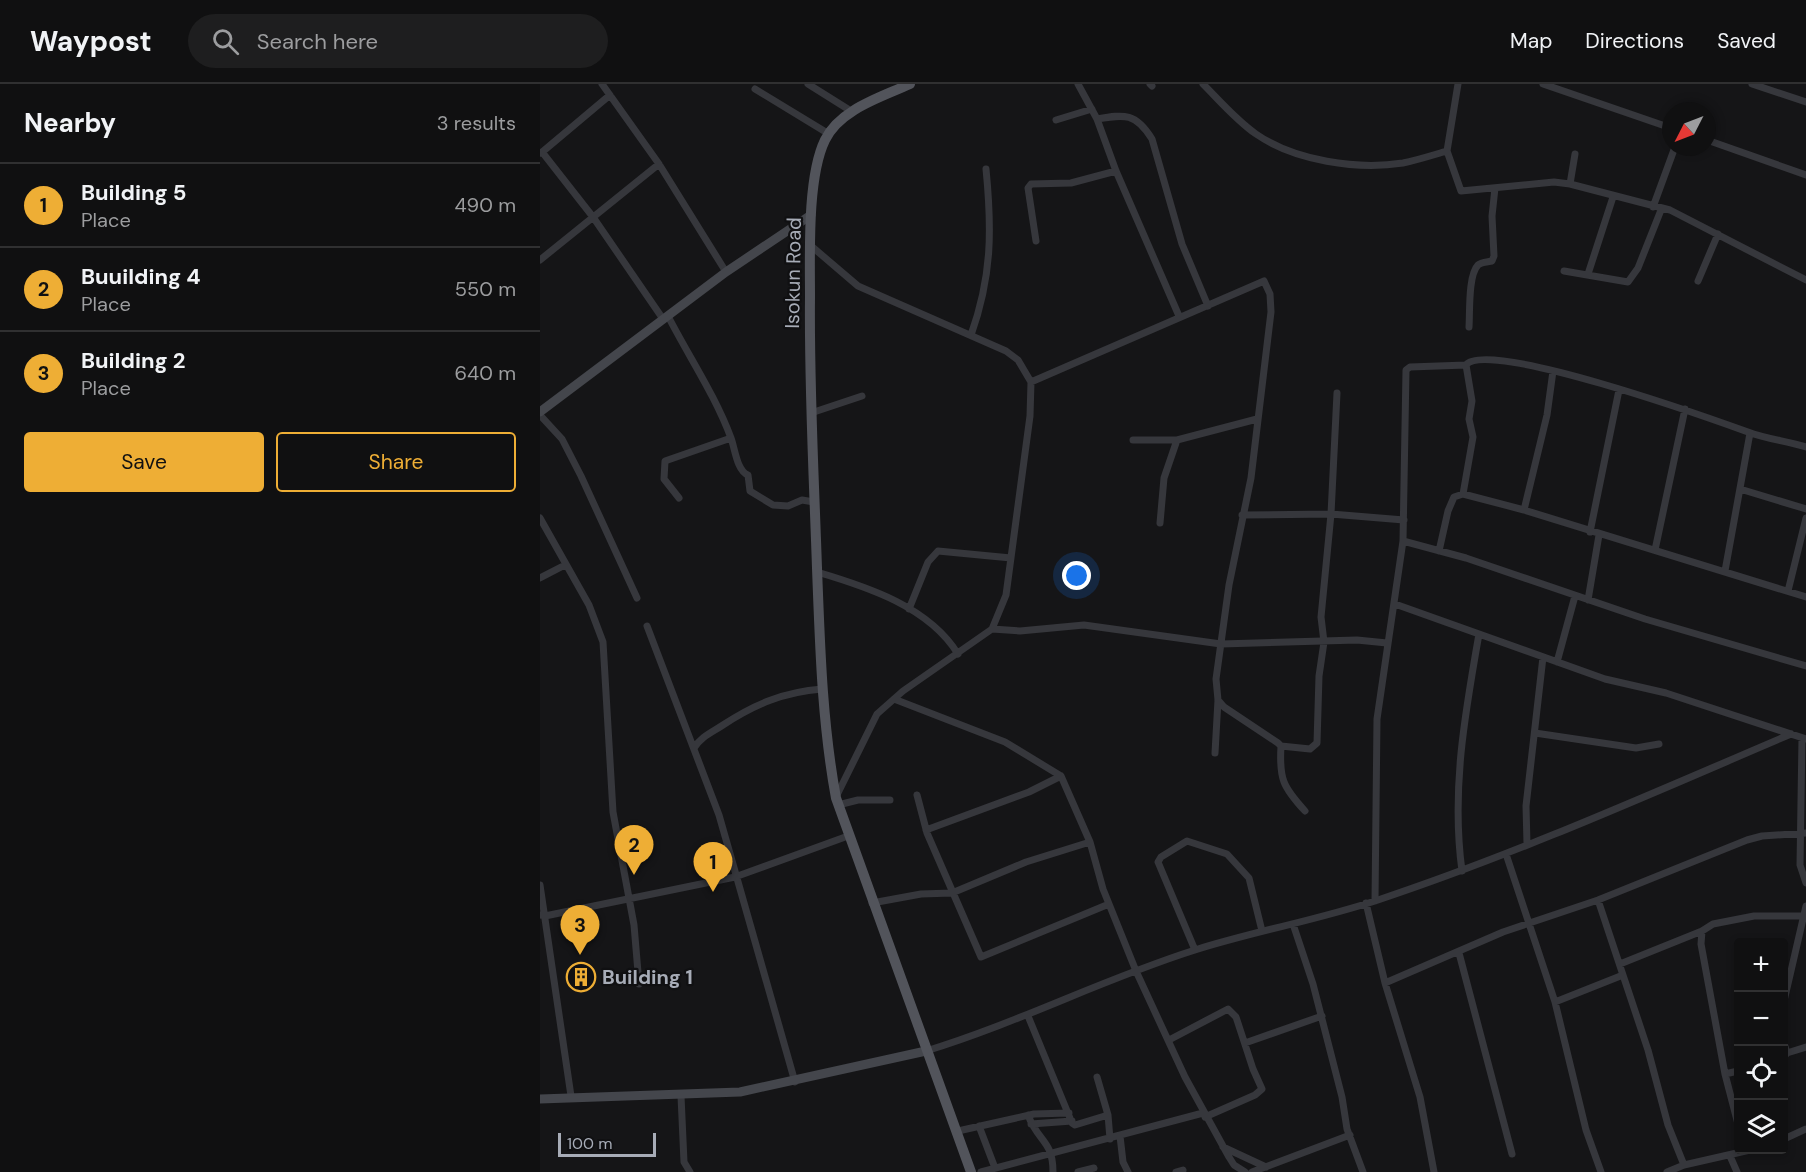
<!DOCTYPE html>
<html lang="en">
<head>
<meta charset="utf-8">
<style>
	body { margin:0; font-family:"DM Sans",sans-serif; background:#1e1e1f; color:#f1f3f6 }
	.controls { position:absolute; right:18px; bottom:18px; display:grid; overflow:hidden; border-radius:6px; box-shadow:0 3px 9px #0003 }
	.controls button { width:54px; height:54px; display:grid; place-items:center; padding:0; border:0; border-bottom:2px solid #303031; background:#101011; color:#f1f3f6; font:30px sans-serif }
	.compass { position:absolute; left:1122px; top:18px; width:54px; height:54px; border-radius:50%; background:#101011; box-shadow:0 3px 9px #0003; rotate:228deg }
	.scale { position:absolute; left:18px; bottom:15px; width:98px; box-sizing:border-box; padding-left:6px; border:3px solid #a7acb7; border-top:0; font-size:16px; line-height:21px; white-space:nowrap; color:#a7acb7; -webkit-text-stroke:4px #101012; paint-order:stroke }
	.you { position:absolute; left:537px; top:492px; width:21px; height:21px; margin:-15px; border:4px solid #fff; border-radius:50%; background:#1a73e8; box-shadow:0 0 0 9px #1a73e833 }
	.badge { display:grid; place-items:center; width:39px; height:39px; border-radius:50%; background:#eeae35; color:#111; font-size:20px; font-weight:700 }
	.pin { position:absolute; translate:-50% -50px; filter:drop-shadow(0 2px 3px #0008) }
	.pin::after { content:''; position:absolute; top:32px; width:21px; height:18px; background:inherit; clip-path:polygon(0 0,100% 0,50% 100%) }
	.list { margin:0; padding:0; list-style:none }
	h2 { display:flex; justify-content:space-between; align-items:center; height:78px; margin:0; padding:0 24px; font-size:26px }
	h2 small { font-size:20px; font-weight:400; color:#9c9d9f }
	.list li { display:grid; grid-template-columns:39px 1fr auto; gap:18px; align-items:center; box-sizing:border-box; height:84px; padding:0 24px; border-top:2px solid #303031 }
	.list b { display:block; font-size:22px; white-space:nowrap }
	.list p { margin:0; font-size:20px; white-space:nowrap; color:#9c9d9f }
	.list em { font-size:20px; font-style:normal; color:#9c9d9f }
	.actions { display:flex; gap:12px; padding:18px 24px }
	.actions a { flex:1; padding:14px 0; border:2px solid #eeae35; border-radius:6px; text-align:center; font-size:21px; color:#eeae35 }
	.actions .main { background:#eeae35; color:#111 }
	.icon { flex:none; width:33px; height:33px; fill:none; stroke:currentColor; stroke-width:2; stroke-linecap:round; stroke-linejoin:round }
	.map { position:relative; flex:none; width:1266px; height:1088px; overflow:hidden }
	header { display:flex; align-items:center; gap:36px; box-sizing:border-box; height:84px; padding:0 30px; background:#101011; border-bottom:2px solid #303031 }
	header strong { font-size:28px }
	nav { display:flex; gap:33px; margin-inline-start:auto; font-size:21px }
	.search { width:420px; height:54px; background:#1e1e1f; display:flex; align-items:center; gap:15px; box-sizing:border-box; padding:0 21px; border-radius:33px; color:#9c9d9f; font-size:22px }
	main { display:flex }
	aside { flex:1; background:#101011 }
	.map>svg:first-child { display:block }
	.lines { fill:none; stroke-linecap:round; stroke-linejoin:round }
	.street { stroke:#36373c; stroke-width:7 }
	.secondary { stroke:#44464c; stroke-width:9 }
	.primary { stroke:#52545b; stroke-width:10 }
	.labels { text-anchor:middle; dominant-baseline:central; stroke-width:4.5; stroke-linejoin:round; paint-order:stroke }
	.street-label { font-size:20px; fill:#a7acb7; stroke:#101012 }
	.poi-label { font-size:20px; font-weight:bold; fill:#a7acb7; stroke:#101012; text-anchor:start }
</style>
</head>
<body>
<header>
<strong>Waypost</strong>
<div class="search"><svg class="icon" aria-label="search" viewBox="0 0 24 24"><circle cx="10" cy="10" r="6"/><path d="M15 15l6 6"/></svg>Search here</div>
<nav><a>Map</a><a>Directions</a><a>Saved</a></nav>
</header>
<main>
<aside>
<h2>Nearby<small>3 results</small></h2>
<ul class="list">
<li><span class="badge">1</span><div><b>Building 5</b><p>Place</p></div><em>490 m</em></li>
<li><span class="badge">2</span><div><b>Buuilding 4</b><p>Place</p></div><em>550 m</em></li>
<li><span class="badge">3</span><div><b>Building 2</b><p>Place</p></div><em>640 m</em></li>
</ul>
<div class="actions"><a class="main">Save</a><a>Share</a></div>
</aside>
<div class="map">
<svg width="1266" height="1088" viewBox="0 0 1266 1088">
	<rect width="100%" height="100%" fill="#151517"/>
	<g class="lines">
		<path class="street" d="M62,0l57,80 67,108
			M268,0l43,27
			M538,0l19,35 19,52 63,145
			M610,0l2,2
			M663,0c17,17 33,36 53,50 39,27 101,36 147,29 15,-3 30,-8 44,-12
			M918,0l-11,67 14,40 93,-9 16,2 100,26 136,70
			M1003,0l128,44
			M1212,0l54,18
			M215,5l74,45
			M557,35c28,-5 39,-6 55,20l30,105 26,62
			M516,36l36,-11
			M1167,56l99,35
			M2,68l51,65 70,102
			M1,69l69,-58
			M1030,100l5,-30
			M1113,123l22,-60
			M496,157l-8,-53 3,-4 40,-1 45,-12
			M270,161l48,41 148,65 12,9 13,22 -1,34 -24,179 -14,34 -89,62 -26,23 -41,83
			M0,176l119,-96
			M1024,187l64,11 10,-14 23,-58
			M1048,190l25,-77
			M1158,197l20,-47
			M128,232c21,41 47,79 63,122 4,11 6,33 17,37l2,16 23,14 15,1 14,-6 12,2
			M929,243c1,-14 -1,-52 9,-62 3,-3 10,-3 14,-4l2,-5 -2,-40 3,-28
			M431,251c21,-59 21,-105 15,-166
			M491,298l233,-101 6,13 1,18 -20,166 -22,107 -13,94 2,21 -3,53
			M271,329l51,-17
			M0,331l22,24 19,37 56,122
			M593,356h44l80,-21
			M1200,405l66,20
			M923,410l10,-57 -4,-18 3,-18 -6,-36
			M139,414l-15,-19 1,-18 66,-23
			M984,426l23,-95 6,-44
			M702,431l89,-1 73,6
			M0,434l49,87 14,37 10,170 21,113 5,59
			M620,439l4,-45 13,-38
			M1050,448l29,-142
			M863,457l63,17 179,61 161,47
			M1115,466l30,-141
			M899,467l9,-40 6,-14 9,-3 61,16 282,87
			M1185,487l25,-138
			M277,488c51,15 112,35 141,82
			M0,494l25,-13
			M1248,507l18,-73
			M1048,516l11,-65
			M855,520l210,75 61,14 140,46
			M369,525l19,-47 10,-11 73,7
			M107,542l72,189 76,267
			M452,545l28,2 64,-6 137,19 136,-4 30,3
			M1017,578l18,-66
			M354,615l111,43 56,34 29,66 13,47 33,82 49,106 44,80 5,8 11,7
			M678,616l6,7 54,36 3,3c-2,33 2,41 24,65
			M995,649l101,15 23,-4
			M1262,654l-2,127 6,18
			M741,662l29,3 7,-6 2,-67 5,-34 -3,-25 10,-103 6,-121
			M154,664c8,-12 17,-15 29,-23 32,-21 61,-33 99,-36
			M377,711l10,38 54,124 128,-53
			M298,721l20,-5h32
			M386,746l103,-38 32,-16
			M987,760l-1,-38 17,-149
			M966,770l49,148 31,128 15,42
			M922,787c-11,-80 3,-158 17,-237
			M0,801l31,211
			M1058,816l50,150 20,75 16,40
			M835,817l2,-182 26,-178 3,-171 4,-3 56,-2c20,-27 246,54 282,67 18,7 39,9 58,15
			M332,819l49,-9 31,-1 74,-31 64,-20
			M826,819l19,80 35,114 14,75
			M0,831l5,1 190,-39 113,-41
			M753,840l20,60 29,113 5,32 16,43
			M1162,847l-1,13 24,130 13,50
			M655,866l-37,-88 3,-5 26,-16 40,13 22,24 13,53
			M919,869l53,201
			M1080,880l82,-33 11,-7 41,-8h52
			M845,899l118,-51 95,-32 149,-60 15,-4 44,-3
			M1244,917l22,-95
			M1015,918l68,-27
			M488,932l44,107 3,2 33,-10
			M629,956l59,-31 8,8 17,52 9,20 -7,6 -50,22
			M705,959l77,-27
			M1244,959l3,10
			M386,967c92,-28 177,-72 269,-101 60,-19 123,-30 183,-50 141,-47 277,-108 413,-166
			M1244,973l3,-4 19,-6
			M1185,990l13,-3
			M557,993l11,38 2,24
			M141,1012l3,66 6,10
			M488,1031c10,27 25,25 25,57
			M491,1040l41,-3
			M439,1042l16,42
			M418,1047l76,-17 35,-1
			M580,1052l3,26 5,10
			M1244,1055l22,-10
			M683,1063l43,20
			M1190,1072l7,16
			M441,1088l222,-59
			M538,1088l16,-4
			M636,1088l7,-2
			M712,1088l98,-37
			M1127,1088l17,-7 66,-15"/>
		<path class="secondary" d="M0,328l186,-140 85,-57
			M0,1015l200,-7 186,-41"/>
		<path class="primary" d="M370,0c-28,13 -70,25 -85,56 -18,37 -15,114 -15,157 -1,90 4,181 7,271 3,78 5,154 19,230l135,374"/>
	</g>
	<defs>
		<g id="building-ring" transform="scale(1.5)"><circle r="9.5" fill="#101012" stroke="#eeae35" stroke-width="1.5"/><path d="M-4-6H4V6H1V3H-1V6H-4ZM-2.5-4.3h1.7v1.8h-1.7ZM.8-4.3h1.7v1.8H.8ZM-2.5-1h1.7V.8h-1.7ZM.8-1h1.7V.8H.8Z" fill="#eeae35"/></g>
	</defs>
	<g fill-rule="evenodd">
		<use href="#building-ring" x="41" y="893"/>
	</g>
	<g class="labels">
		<g class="street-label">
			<text transform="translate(253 189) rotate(-89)">Isokun Road</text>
		</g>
		<g class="poi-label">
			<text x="62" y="893">Building 1</text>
		</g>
	</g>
</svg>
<div class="controls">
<button>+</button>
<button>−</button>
<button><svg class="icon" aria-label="locate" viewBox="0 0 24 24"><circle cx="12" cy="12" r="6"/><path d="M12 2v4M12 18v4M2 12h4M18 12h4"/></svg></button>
<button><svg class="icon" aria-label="layers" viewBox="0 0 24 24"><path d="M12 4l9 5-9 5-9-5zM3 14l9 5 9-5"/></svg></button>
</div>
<svg class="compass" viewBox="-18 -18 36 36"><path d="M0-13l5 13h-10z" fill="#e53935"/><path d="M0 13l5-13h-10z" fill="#9c9d9f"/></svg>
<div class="scale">100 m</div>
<div class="you"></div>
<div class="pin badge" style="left:173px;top:808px">1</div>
<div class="pin badge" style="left:94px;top:791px">2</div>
<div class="pin badge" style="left:40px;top:871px">3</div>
</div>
</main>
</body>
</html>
